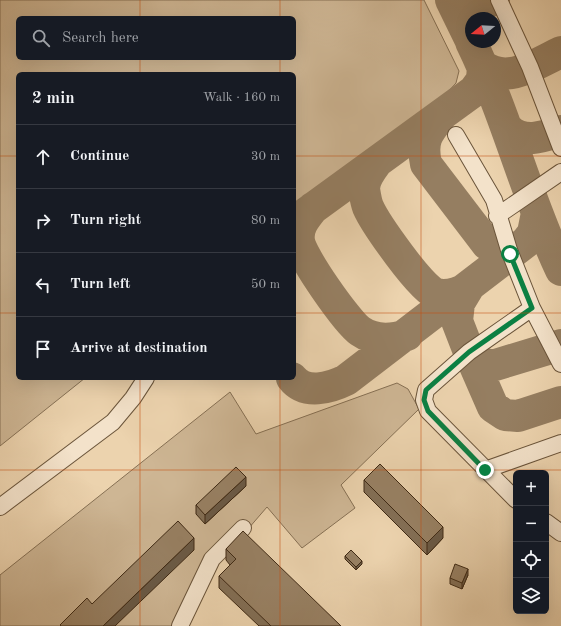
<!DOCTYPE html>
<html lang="en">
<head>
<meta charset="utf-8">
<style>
	body { margin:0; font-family:"Old Standard TT",serif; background:#20242c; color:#f1f3f6 }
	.controls { position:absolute; right:12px; bottom:12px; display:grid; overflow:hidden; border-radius:6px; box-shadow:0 4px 16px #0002 }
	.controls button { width:36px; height:36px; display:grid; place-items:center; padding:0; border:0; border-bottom:1px solid #363941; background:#171b24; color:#f1f3f6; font:20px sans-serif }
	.compass { position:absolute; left:465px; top:12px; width:36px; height:36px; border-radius:50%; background:#171b24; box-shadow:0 4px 16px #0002; rotate:252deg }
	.stop { position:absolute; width:12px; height:12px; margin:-9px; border:3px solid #0b8043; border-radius:50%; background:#fff }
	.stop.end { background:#0b8043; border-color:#fff; box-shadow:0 1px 4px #0008 }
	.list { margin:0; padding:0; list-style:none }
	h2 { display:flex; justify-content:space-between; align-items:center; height:52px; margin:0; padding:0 16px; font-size:17px }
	h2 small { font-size:13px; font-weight:400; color:#9ea1a6 }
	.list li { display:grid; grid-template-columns:26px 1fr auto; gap:12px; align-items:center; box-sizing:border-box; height:64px; padding:0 16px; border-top:1px solid #363941 }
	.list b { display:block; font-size:15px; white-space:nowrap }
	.list em { font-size:13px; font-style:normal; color:#9ea1a6 }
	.icon { flex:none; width:22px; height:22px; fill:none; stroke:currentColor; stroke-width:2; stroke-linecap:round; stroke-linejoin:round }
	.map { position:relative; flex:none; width:561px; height:626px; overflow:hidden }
	.search { position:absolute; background:#171b24; box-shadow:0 4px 16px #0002; left:16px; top:16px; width:280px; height:44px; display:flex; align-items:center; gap:10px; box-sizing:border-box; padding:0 14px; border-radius:6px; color:#9ea1a6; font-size:15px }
	.panel { position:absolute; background:#171b24; box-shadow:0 4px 16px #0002; left:16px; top:72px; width:280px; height:308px; border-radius:6px }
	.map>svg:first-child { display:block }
	.green { fill:#ceb694; stroke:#867054; fill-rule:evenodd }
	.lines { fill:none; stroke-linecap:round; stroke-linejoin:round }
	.taxiway { stroke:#957e61; stroke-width:32 }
	.minor-casing { stroke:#6a543a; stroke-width:18 }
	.minor { stroke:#f3e2ca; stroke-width:16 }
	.wall { fill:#836f56; stroke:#3e2914 }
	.shaded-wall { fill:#6a5a46; stroke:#3e2914 }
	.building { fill:#988164; stroke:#3e2914 }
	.route { stroke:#0b8043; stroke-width:5 }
	.grid { fill:none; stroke:#c64f0e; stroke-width:1; stroke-opacity:0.55 }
</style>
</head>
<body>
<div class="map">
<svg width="561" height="626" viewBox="0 0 561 626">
	<rect width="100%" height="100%" fill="#ecd3ae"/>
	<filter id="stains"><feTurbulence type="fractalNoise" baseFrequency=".005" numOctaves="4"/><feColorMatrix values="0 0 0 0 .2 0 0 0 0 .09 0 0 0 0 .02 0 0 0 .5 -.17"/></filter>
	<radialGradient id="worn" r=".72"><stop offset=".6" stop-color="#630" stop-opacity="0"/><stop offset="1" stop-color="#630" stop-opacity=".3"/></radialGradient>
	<path class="green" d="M0,0h424l35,71 -3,12 -11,12 -151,115v-136h-276v304h67l-85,68zM18,18h276v40h-276z
		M397,383l11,6 11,20 -78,76 14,23 -53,40 -35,-41 -57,66 -26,53h-184v-51l230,-183 26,42z"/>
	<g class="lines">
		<path class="taxiway" d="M451,0l20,41
			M454,0l18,7 22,-7
			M471,42c36,74 55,154 90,228
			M483,66c25,19 54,-3 78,-14
			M441,116c-14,17 -20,25 -15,48l61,80c13,10 18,7 32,3
			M508,129c15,15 35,8 53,2
			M377,162c-6,8 -13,17 -13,27 1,6 2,13 4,18 7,16 53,82 68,87 11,3 22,-1 32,-6
			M313,208c-8,10 -16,19 -14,33 1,14 48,81 61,90 14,10 31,9 47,4
			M294,222l180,-131 8,-11 1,-14
			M468,288l-9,15 -2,18 12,31 24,55 12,8 13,1 43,-14
			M469,352l9,10 14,4 69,-21
			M292,378c13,17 38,10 54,2l180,-138 7,-9 4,-20"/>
		<g class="minor-casing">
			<path id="minor" d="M499,0l31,67 31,81
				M456,135l38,65 15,50 23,58 29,56
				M497,216l64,-44
				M485,470l76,-27
				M516,500l-88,-89 -4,-11 2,-10 43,-38 63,-44
				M0,507l113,-85 20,-24 13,-20
				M546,522l15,11
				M180,626l32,-67 31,-31"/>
		</g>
		<use href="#minor" class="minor"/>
	</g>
	<path class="wall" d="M364,480l79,58 -16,17 -63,-63z
		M246,486l-41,38 -9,-10v-9z
		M226,549l115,77h-82l-40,-38v-12l11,-11 -4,-5z
		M345,556l17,8 -6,6 -11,-11z
		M468,575l-6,14 -12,-5v-6z"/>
	<path class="shaded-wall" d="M246,477v9l-41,38v-9z
		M443,527v11l-16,17v-12z
		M194,538v12l-79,76h-12z
		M362,561v3l-6,6v-3z
		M468,569v6l-6,14v-6z"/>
	<path class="building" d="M380,464l63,63 -16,16 -63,-63z
		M236,467l10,10 -41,38 -9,-10z
		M178,521l16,17 -91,88h-42l-1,-1 27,-27 5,6z
		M243,531l98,95h-70l-52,-50 17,-17 -10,-10z
		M351,550l11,11 -6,6 -11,-11z
		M455,564l13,5 -6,14 -12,-5z"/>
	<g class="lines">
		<path class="route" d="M485,470l-57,-59 -4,-11 2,-10 43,-38 63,-44 -22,-54"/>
	</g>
	<path class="grid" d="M140,0v18M280,0v18M421,0v626M140,58v16M280,58v16M0,156h18M294,156h267M0,313h18M294,313h267M140,378v248M280,378v248M0,470h561"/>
	<rect width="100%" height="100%" filter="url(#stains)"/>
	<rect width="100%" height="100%" fill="url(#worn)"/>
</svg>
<div class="controls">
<button>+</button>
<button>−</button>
<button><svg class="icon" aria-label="locate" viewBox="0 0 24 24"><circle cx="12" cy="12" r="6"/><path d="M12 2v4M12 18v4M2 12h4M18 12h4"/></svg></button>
<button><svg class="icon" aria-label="layers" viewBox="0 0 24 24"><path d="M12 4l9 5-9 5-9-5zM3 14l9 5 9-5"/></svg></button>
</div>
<svg class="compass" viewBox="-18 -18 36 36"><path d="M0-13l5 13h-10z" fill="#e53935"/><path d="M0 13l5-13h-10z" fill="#9ea1a6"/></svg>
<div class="stop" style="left:510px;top:254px"></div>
<div class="stop end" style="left:485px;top:470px"></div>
<div class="search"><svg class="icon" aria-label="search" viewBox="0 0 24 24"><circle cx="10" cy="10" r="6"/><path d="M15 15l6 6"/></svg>Search here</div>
<section class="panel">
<h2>2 min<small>Walk · 160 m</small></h2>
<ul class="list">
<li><svg class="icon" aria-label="ahead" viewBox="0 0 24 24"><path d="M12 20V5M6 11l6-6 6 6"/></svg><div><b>Continue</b></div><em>30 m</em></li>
<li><svg class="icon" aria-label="right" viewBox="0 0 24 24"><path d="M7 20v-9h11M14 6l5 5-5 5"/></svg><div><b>Turn right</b></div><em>80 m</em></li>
<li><svg class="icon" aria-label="left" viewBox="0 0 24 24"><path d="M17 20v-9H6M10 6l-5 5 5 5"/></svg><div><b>Turn left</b></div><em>50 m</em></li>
<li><svg class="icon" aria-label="arrive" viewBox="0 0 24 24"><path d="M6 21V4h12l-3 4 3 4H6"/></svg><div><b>Arrive at destination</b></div></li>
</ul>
</section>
</div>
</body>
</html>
